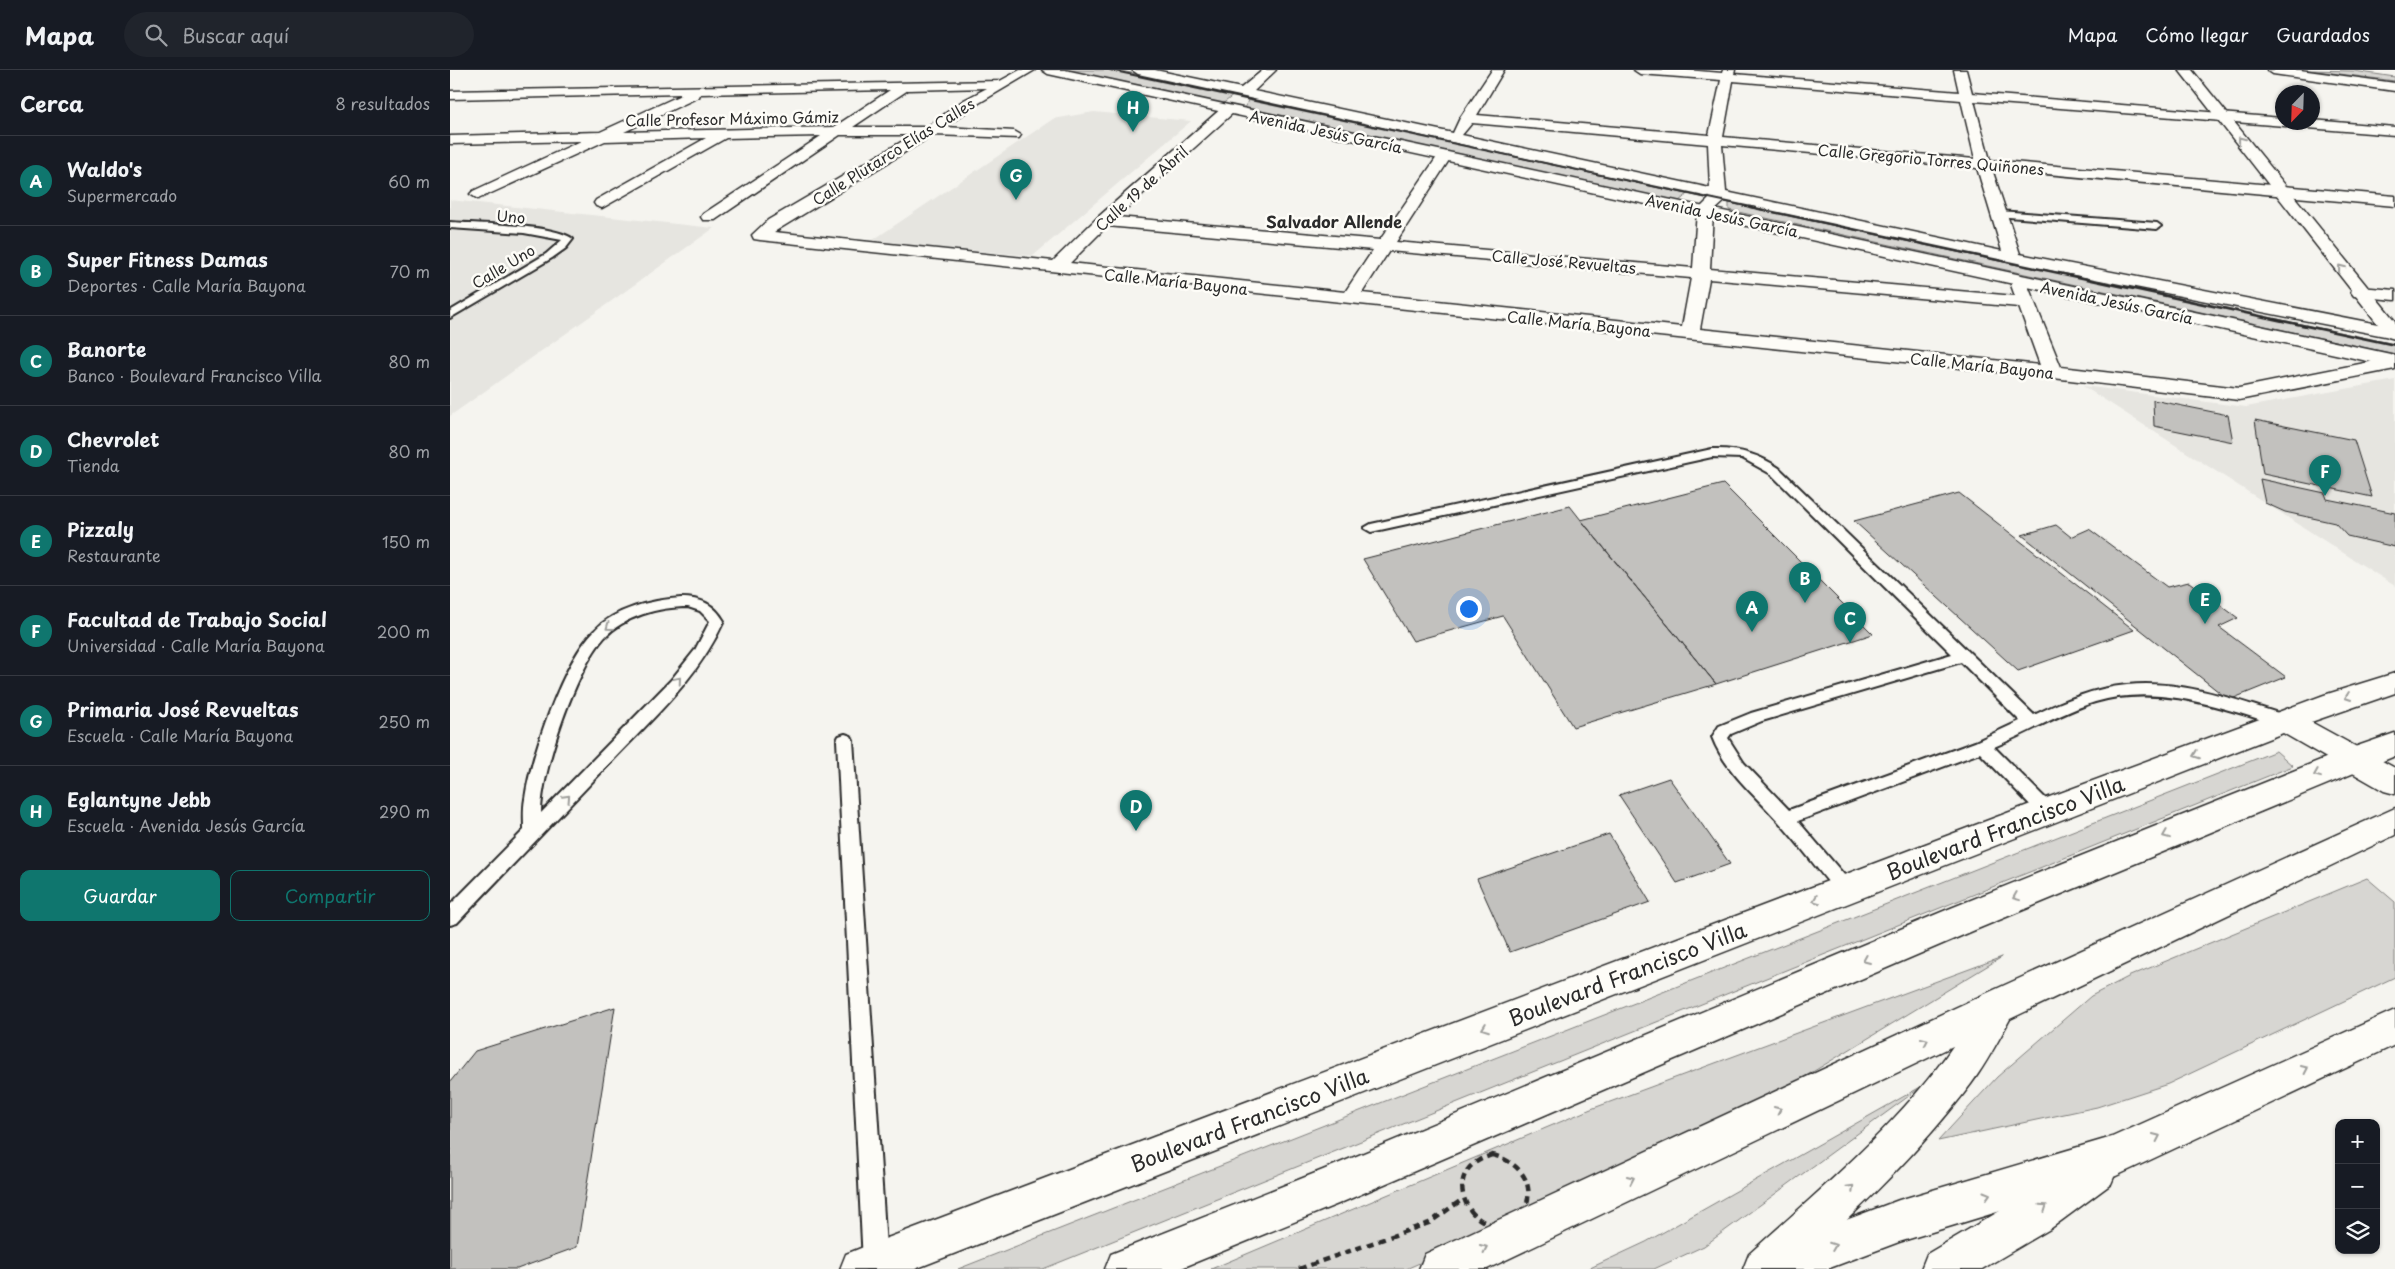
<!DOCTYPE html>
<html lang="es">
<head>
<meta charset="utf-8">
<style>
	body { margin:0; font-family:"Playpen Sans",sans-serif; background:#20242c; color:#f1f3f6 }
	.controls { position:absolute; right:15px; bottom:15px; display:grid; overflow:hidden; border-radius:10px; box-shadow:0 1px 4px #0004 }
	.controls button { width:45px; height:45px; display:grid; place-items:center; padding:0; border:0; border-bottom:1px solid #363941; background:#171b24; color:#f1f3f6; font:25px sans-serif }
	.compass { position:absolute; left:1825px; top:15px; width:45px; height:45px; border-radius:50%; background:#171b24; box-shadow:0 1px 4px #0004; rotate:203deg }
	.you { position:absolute; left:1018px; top:538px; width:18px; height:18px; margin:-12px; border:4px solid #fff; border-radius:50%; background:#1a73e8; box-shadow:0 0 0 8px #1a73e833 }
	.badge { display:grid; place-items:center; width:32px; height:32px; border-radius:50%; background:#0f766e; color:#fff; font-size:16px; font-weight:700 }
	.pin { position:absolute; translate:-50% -41px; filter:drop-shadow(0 1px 2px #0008) }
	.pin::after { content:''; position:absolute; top:26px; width:18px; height:15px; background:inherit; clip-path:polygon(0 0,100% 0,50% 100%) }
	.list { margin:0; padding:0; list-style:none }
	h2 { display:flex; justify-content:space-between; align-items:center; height:65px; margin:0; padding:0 20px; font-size:21px }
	h2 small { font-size:16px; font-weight:400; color:#9ea1a6 }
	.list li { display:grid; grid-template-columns:32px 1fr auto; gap:15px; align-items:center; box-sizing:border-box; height:90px; padding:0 20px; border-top:1px solid #363941 }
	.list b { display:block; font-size:19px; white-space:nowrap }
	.list p { margin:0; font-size:16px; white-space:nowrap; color:#9ea1a6 }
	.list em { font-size:16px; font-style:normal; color:#9ea1a6 }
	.actions { display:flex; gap:10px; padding:15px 20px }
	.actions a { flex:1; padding:11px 0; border:1px solid #0f766e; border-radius:10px; text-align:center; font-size:18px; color:#0f766e }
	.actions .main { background:#0f766e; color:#fff }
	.icon { flex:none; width:28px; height:28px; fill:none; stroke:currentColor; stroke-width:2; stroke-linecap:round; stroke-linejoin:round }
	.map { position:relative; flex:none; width:1945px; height:1199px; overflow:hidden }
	header { display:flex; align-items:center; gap:30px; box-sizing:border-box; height:70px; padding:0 25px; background:#171b24; border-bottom:1px solid #363941 }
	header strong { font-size:24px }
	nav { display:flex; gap:28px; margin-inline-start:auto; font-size:18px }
	.search { width:350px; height:45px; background:#20242c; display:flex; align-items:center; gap:12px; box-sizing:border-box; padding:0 18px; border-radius:28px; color:#9ea1a6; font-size:19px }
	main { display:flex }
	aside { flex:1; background:#171b24 }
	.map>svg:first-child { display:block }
	.built { fill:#e6e5e0 }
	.green { fill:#d7d6d2; stroke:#81807e }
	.building { fill:#c2c1be; stroke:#2b2b2b }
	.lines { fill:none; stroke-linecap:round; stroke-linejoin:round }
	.service-casing { stroke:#2b2b2b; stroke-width:4 }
	.minor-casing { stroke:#2b2b2b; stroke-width:3 }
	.tertiary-casing { stroke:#2b2b2b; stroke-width:3 }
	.primary-casing { stroke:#2b2b2b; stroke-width:3 }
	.path { stroke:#2b2b2b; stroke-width:4.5; stroke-dasharray:7 5; stroke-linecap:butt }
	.service { fill:#fdfcf7; fill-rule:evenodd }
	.minor { fill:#fdfcf7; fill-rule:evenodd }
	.tertiary { fill:#fdfcf7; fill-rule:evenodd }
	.primary { fill:#fdfcf7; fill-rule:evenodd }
	.rail-far1 { stroke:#2b2b2b; stroke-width:2 }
	.rail { stroke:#2b2b2b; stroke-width:2.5 }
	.oneway { stroke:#9e9e9b }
	.labels { text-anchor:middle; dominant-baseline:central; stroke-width:5; stroke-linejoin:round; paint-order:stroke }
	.far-street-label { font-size:15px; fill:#2b2b2b; stroke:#fdfcf7 }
	.far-neighbourhood-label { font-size:16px; font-weight:bold; fill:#2b2b2b; stroke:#fdfcf7 }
	.near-street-label { font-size:21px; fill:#2b2b2b; stroke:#fdfcf7 }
</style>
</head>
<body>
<header>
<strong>Mapa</strong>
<div class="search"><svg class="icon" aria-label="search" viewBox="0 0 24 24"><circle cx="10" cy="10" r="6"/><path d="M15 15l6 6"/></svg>Buscar aquí</div>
<nav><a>Mapa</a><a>Cómo llegar</a><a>Guardados</a></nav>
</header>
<main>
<aside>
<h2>Cerca<small>8 resultados</small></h2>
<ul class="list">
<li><span class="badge">A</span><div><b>Waldo's</b><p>Supermercado</p></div><em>60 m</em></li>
<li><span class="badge">B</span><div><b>Super Fitness Damas</b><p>Deportes · Calle María Bayona</p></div><em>70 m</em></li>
<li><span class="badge">C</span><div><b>Banorte</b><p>Banco · Boulevard Francisco Villa</p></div><em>80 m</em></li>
<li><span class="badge">D</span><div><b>Chevrolet</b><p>Tienda</p></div><em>80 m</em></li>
<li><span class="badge">E</span><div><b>Pizzaly</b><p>Restaurante</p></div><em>150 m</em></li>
<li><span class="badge">F</span><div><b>Facultad de Trabajo Social</b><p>Universidad · Calle María Bayona</p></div><em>200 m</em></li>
<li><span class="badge">G</span><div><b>Primaria José Revueltas</b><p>Escuela · Calle María Bayona</p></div><em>250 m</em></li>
<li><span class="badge">H</span><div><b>Eglantyne Jebb</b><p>Escuela · Avenida Jesús García</p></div><em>290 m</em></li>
</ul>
<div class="actions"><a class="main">Guardar</a><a>Compartir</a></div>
</aside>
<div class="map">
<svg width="1945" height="1199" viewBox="0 0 1945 1199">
	<rect width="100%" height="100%" fill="#f5f4ef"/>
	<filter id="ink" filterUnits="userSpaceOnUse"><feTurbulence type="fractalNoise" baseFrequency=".02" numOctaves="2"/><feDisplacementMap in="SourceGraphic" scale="10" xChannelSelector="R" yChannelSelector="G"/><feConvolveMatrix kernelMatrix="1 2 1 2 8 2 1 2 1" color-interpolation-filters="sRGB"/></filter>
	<g filter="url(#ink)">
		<path class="built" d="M644,42l97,9 -158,135 -163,-14 183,-123z
			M0,130l264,28 -264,188z
			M1945,310v206l-312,-200 163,21z"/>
		<path class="green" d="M609,0h58l117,25 -13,10z
			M1858,0l46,1 41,6v4z
			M800,27l438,97 -9,7 -436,-91z
			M1279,132l666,142v10l-666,-144z
			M1826,681l17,15 -1250,503h-85z
			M1917,808l28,24v75l-227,107 -71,23 -159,34 59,-64 94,-81 39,-20z
			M1552,887l-295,179 -301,133h-195l380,-160z
			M1474,1015l-220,161 -50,23h-66l58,-27z"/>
		<path class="building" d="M1703,330l75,15 5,27 -79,-16z
			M1805,350l99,20 18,57 -109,-23z
			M1810,409l65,14 2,6 68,14v34l-48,-11 -12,-13 -50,-11 -20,-9z
			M1273,414l150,150 -157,50 -135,-164z
			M1509,423l175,137 -116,41 -164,-150z
			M1120,436l11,14 135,164 -143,43 -70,-111 -90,25 -50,-82z
			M1606,455l15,12 18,-8 78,58 22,-5 49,36 -19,9 67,50 -57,23 -207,-165z
			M1219,708l61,86 -53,19 -58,-88z
			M1159,764l41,68 -140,50 -33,-73z
			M165,937l-38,240 -60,22h-67v-187l25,-31z"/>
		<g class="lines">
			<g class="service-casing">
				<path id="service" d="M1549,141l158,12 4,3 -4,3 -161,-13 -1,-2z
					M0,152c26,2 104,2 123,17l-7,9 -14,10 -102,60v-7l96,-57 16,-14 -38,-7 -74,-5z
					M1262,379c25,-1 47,5 67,19l255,247c29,-14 60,-27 93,-30 55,-6 112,16 164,32l2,4 -2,4 -6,2c-61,-18 -126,-44 -190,-25 -35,11 -67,31 -101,45l59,59 2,5 -2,5 -6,2 -6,-2 -61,-63 -182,68 53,62 3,6 -3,6 -6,2 -6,-2c-21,-25 -40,-51 -61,-74 -24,-27 -53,-50 -66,-84l7,-11 32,-13 201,-59 -181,-180 -29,-16 -30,-1 -341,75 -7,-4 7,-4zM1511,592l59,59 -45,21 -186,68 -45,-47 -16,-25 3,-4 31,-13z
					M231,528c20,0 33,6 43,23 -25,56 -71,97 -113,141 -51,54 -103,107 -154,161l-7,2v-20l74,-75c0,-10 -1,-21 1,-31 6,-44 38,-137 69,-168 21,-23 58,-31 87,-33zM238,537l12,4 10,10 -15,29 -24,30 -130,133c0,-42 35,-144 63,-175 20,-22 55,-31 84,-31z
					M395,664l6,2 2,4 34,523 -3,6h-18l-3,-6 -26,-523 2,-4z"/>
			</g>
			<g class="minor-casing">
				<path id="minor" d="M570,0h15l-61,36 -29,21 69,4 7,4 -2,3 -86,-3 -159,97 279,29 44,-43 126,-111 5,-1 7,4 -2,3 -116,104 263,23 59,-86 5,-1 7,4 -55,85 297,26 4,-57 13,-13 -572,-124 -6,-4h23l86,18 22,-18h13l-22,21 199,42 7,-15 32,-48h12l-27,45 232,20 12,-55 -81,-6 -6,-4h52l36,3 1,-3h12l-1,4 225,18 -5,-22h12l6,23 310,25v4h30v-2l83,7v8l-421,-34 16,59 405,36v10l-403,-37 28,85 373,73 2,1v10l-382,-75 -288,-62 -12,11 -3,57 305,27 -4,-11 3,-4h12l35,86 178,21 156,-31v12l-156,31 -186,-22 -1293,-138 -6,-1 -2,-4 16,-15 145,-85h-73l-125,85h-12l-2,-3 2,-3 118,-78 -95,2 -124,70 -6,-2 -2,-3 2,-3 110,-62 -101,3 -127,58 -8,-5 3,-3 108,-50 -131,3v-8l150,-4 83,-38 -233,5v-8l550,-10zM1283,11l228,19 14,59 -252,-22zM537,18l-23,12 -37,27h-74l55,-37zM440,20l-56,37 -210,5 75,-35 1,-3zM1022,53l236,21 2,44 -248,-53zM1272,75l255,23 25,83 -276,-59zM657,156l266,24 -28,42 -275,-29zM939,181l302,27 -9,49 -320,-34zM1259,209l310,28 21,58 -340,-36z
					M1910,217l35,3v10l-41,-4 -3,-4 3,-4z
					M1647,1080l14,6 6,14 -6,14 -61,45 -68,40h-61l6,-15 93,-55 63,-43z"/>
			</g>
			<g class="tertiary-casing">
				<path id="tertiary" d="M592,0h23l1330,285v12l-1347,-293z
					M1729,0h13l203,251v18l-7,-2z
					M1945,603v20l-84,29 84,46v26l-11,-3 -101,-58 -1368,536h-75l6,-15 15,-6 1175,-446 288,-107z
					M1945,940v35l-279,131 -217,66 -72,27h-77l6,-15 143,-54 213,-63z"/>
			</g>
			<g class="primary-casing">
				<path id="primary" d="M1817,0h33l95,13v8l-122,-17z
					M1945,663v23l-420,174 -637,274 -159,65h-74l6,-15 212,-84 628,-262 392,-157z
					M1945,738v27l-385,184c-12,22 -24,45 -39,65 -51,68 -114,127 -176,185h-52l6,-15c68,-61 152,-132 204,-208l-466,223h-68l6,-15 560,-260z"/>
			</g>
			<path class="path" d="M1042,1085c24,5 45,27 33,53 -3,6 -8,11 -14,13 -37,19 -69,-41 -33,-60 4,-3 9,-4 14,-6z
				M849,1199l130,-46 34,-24"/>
			<use href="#service" class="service"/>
			<use href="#minor" class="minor"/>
			<use href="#tertiary" class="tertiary"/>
			<use href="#primary" class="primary"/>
			<path class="rail-far1" d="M660,0l646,138"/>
			<path class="rail" d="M1300,137l645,138"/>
		</g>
		<defs><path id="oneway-chevron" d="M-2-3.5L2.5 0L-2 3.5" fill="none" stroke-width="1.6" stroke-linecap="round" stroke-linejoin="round" transform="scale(1.25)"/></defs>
		<g class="oneway">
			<use href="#oneway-chevron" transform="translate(1791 70) rotate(-128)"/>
			<use href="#oneway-chevron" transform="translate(1891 198) rotate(-128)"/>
			<use href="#oneway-chevron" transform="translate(159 557) rotate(144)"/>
			<use href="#oneway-chevron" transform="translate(228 610) rotate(-50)"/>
			<use href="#oneway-chevron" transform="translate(1898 627) rotate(160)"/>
			<use href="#oneway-chevron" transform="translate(1746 685) rotate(159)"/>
			<use href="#oneway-chevron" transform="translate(1867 704) rotate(158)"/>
			<use href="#oneway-chevron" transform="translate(117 728) rotate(-47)"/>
			<use href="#oneway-chevron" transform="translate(1716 765) rotate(158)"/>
			<use href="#oneway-chevron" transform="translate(1566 827) rotate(158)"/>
			<use href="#oneway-chevron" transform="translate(1366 830) rotate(159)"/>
			<use href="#oneway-chevron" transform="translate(1416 890) rotate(157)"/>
			<use href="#oneway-chevron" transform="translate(1035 958) rotate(159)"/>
			<use href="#oneway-chevron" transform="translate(1475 971) rotate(-25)"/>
			<use href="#oneway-chevron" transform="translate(1855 999) rotate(-25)"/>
			<use href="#oneway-chevron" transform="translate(1328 1040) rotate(-25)"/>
			<use href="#oneway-chevron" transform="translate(1707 1067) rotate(-25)"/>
			<use href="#oneway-chevron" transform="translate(1181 1109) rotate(-25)"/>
			<use href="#oneway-chevron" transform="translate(1401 1118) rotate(-45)"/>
			<use href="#oneway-chevron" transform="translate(1537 1125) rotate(-16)"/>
			<use href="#oneway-chevron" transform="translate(1594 1137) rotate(-35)"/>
			<use href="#oneway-chevron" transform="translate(1383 1176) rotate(-21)"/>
			<use href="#oneway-chevron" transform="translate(1034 1178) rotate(-25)"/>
		</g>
	</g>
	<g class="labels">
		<g class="far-street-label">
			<text transform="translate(282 48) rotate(-1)">Calle Profesor Máximo Gámiz</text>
			<text transform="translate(876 61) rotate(12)">Avenida Jesús García</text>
			<text transform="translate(443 81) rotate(-32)">Calle Plutarco Elías Calles</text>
			<text transform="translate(1481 89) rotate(5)">Calle Gregorio Torres Quiñones</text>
			<text transform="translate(691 118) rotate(-42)">Calle 19 de Abril</text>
			<text transform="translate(1272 145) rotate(12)">Avenida Jesús García</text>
			<text transform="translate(61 146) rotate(5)">Uno</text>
			<text transform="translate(1114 191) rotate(5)">Calle José Revueltas</text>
			<text transform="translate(53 196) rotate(-31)">Calle Uno</text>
			<text transform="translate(726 211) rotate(6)">Calle María Bayona</text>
			<text transform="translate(1667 232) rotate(12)">Avenida Jesús García</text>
			<text transform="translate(1129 253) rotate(6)">Calle María Bayona</text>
			<text transform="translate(1532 295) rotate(6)">Calle María Bayona</text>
		</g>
		<g class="far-neighbourhood-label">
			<text x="884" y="151">Salvador Allende</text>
		</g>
		<g class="near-street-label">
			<text transform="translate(1555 757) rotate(-21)">Boulevard Francisco Villa</text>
			<text transform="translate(1177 903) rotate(-21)">Boulevard Francisco Villa</text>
			<text transform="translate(799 1049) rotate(-21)">Boulevard Francisco Villa</text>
		</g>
	</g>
</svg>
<div class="controls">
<button>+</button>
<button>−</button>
<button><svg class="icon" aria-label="layers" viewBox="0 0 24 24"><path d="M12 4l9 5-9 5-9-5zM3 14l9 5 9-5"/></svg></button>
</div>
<svg class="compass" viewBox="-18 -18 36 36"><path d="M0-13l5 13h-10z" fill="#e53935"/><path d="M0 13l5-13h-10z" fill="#9ea1a6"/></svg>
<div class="you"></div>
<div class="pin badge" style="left:1302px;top:562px">A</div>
<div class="pin badge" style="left:1355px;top:533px">B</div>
<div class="pin badge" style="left:1400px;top:573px">C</div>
<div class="pin badge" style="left:686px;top:761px">D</div>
<div class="pin badge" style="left:1755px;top:554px">E</div>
<div class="pin badge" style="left:1875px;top:426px">F</div>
<div class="pin badge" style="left:566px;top:130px">G</div>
<div class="pin badge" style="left:683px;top:62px">H</div>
</div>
</main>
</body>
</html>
